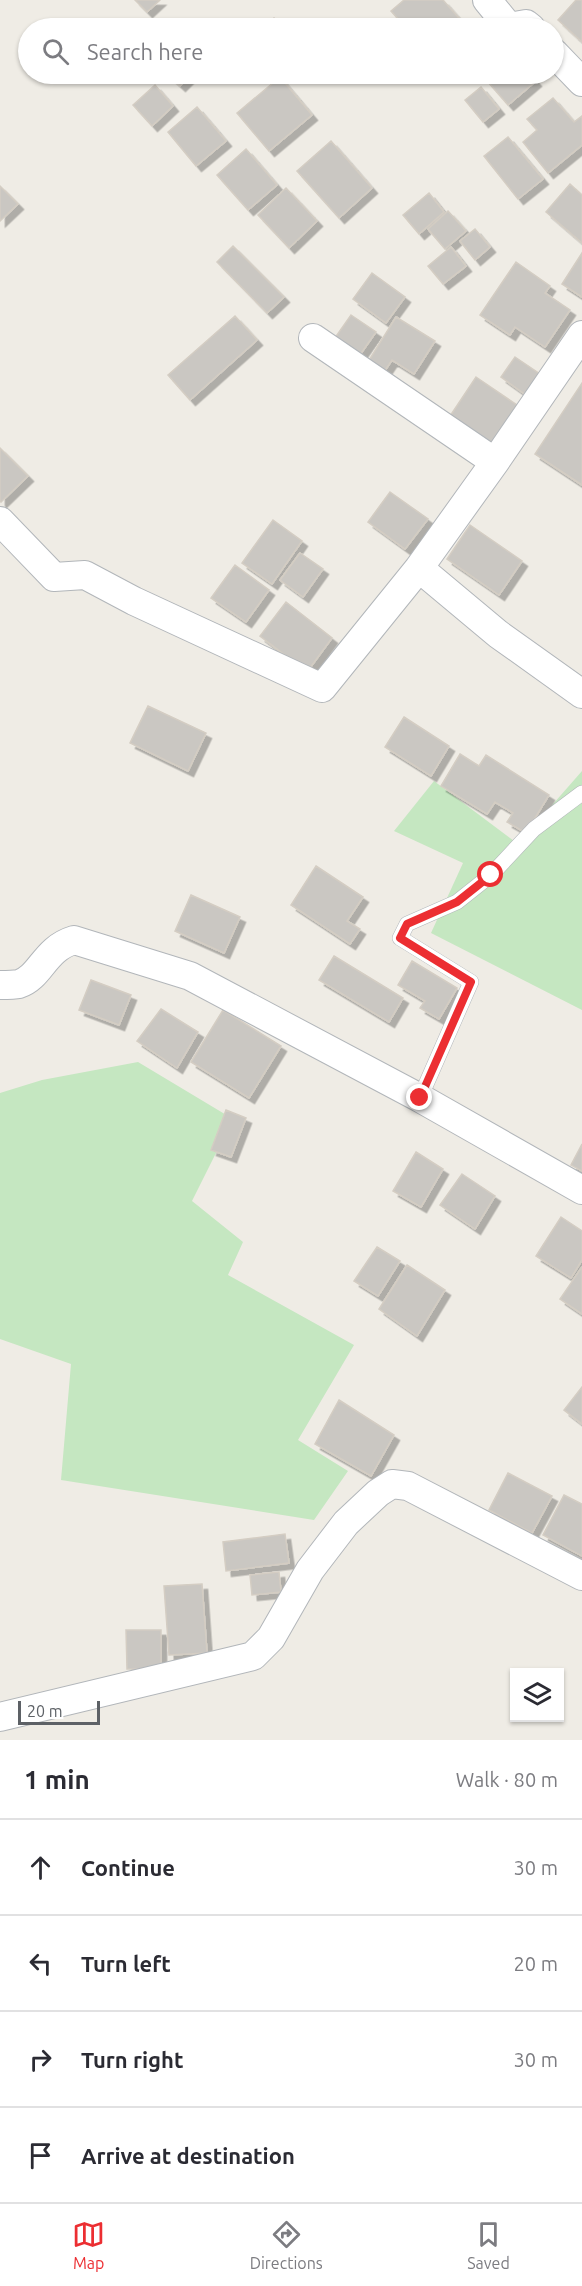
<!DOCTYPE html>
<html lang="en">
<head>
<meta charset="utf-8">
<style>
	body { margin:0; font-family:Ubuntu,sans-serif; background:#f7f7f7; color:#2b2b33 }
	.controls { position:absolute; right:18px; bottom:18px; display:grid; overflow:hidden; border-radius:0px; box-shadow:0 2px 4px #0004 }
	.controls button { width:54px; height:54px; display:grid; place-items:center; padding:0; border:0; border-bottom:2px solid #e1e1e2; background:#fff; color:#2b2b33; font:30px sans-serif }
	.scale { position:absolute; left:18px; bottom:15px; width:82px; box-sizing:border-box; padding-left:6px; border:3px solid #5d6166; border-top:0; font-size:16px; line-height:21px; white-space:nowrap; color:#5d6166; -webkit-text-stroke:4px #fff; paint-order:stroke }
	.stop { position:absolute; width:18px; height:18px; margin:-14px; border:4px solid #ec2e32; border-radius:50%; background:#fff }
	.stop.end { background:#ec2e32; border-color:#fff; box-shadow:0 2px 6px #0008 }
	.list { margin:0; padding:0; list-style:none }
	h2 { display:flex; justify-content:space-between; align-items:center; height:78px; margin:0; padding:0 24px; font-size:26px }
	h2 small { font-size:20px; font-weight:400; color:#7c7c81 }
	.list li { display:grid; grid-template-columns:39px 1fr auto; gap:18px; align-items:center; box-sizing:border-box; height:96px; padding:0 24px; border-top:2px solid #e1e1e2 }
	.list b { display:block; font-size:22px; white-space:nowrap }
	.list em { font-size:20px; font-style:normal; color:#7c7c81 }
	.icon { flex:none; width:33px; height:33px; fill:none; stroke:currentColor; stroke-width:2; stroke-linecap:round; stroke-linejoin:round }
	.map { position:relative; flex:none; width:582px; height:1740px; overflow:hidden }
	.search { position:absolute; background:#fff; box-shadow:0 2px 4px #0004; left:18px; right:18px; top:18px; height:66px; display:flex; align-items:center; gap:15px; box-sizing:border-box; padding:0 21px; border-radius:33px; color:#7c7c81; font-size:22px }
	.sheet { height:462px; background:#fff }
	nav { display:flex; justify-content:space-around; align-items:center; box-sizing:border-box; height:84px; border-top:2px solid #e1e1e2; background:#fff; font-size:16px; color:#7c7c81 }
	nav a { display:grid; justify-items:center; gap:3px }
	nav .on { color:#ec2e32 }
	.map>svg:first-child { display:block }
	.green { fill:#c5e7c1 }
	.building { fill:#cac7c2; stroke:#d4cdc3; stroke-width:1.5; filter:url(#shadow) }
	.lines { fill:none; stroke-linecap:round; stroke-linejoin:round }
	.lane-casing { stroke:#b2b6ba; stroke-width:16 }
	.street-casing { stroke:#b2b6ba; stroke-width:30 }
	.lane { stroke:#fff; stroke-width:15 }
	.street { stroke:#fff; stroke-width:28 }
	.route { stroke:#ec2e32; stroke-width:8 }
</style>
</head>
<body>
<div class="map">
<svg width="582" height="1740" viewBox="0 0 582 1740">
	<defs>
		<filter id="shadow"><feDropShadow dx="5.5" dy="5.5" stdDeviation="0" flood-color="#0004"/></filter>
	</defs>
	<rect width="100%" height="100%" fill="#efece5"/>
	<path class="green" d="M582,771v239l-151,-77 32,-70 -69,-32 40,-50 84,63z
		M138,1062l95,57 -41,82 51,41 -15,33 126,70 -56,95 50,31 -34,49 -253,-40 10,-116 -71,-25v-246l42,-13z"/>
	<path class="building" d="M135,0h25l-13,12z
		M404,0h39l23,26 -60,2 -15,-17z
		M576,0h6v42l-24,-22z
		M274,18l9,10h-22z
		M167,74h25l-12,12z
		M481,74h48l7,7 -28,24z
		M280,77l32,38 -43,36 -32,-38z
		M155,85l18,21 -21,20 -19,-21z
		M481,87l18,22 -16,13 -18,-22z
		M553,98l21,24 8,-6v29l-34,28 -25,-31 14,-12 -10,-11z
		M197,107l29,34 -30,25 -28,-34z
		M508,137l35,42 -25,20 -34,-43z
		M331,141l41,47 -33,30 -42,-47z
		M246,149l31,36 -29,25 -31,-35z
		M570,184l12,11v48l-36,-31z
		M0,186l18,18 -18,17z
		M286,188l31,33 -28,27 -31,-33z
		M429,193l15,19 -25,22 -16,-19z
		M448,211l18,20 -21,18 -17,-20z
		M475,229l15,18 -15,13 -15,-19z
		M233,246l51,51 -17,16 -50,-51z
		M451,247l15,19 -23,18 -15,-18z
		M582,253v44l-20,-13z
		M516,262l34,24 -5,7 25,17 -25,37 -30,-20 -5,8 -30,-20z
		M372,273l33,24 -19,26 -33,-24z
		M351,315l25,17 -19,27 -25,-17z
		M235,316l22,24 -67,60 -22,-25z
		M396,317l39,24 -21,33 -22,-14 -10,15 -16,-10z
		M515,357l25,17 -14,21 -25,-18z
		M476,377l41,28 -26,39 -41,-28z
		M582,383v102l-47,-31z
		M0,448l28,28 -27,26 -1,-2z
		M390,492l38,27 -23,30 -37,-27z
		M273,520l29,21 -30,43 -30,-21z
		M470,525l52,36 -23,34 -52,-36z
		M300,553l23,16 -20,28 -23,-17z
		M235,565l34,25 -23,32 -35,-24z
		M286,602l46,36 -25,34 -47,-36z
		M148,706l58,27 -18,38 -58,-28z
		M404,717l45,29 -18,30 -46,-29z
		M460,754l19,12 7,-11 63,40 -23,38 -19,-11 6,-9 -18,-11 -8,12 -46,-28z
		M316,866l47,31 -16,24 13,8 -10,15 -59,-39z
		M191,895l49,22 -16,36 -49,-22z
		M334,956l69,42 -14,24 -70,-42z
		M412,961l45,27 -18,31 -19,-11 5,-7 -27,-16z
		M91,980l40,15 -12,30 -40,-15z
		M161,1009l37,23 -21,36 -40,-27z
		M223,1010l58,36 -32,52 -58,-36z
		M226,1110l20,8 -15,39 -20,-7z
		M582,1144v27l-11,-6z
		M416,1152l27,17 -22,38 -28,-16z
		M462,1174l33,22 -20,33 -35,-24z
		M561,1217l21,14v29l-11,18 -35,-22z
		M377,1247l23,14 -22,35 -24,-15z
		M407,1265l38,25 -28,46 -38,-27z
		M582,1267v47l-22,-15z
		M582,1387v37l-18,-14z
		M339,1400l55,35 -23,41 -56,-32z
		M508,1473l44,23 -20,37 -43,-23z
		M564,1495l18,9v52l-39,-21z
		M285,1534l4,29 -63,8 -3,-29z
		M279,1572l2,20 -29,3 -2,-20z
		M202,1584l5,69 -38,2 -5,-69z
		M126,1630h35v39h-34z"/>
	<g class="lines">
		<g class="lane-casing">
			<path id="lane" d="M420,1098l51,-116 -71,-44 7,-14 50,-22 34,-27 43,-46 48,-36"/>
		</g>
		<g class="street-casing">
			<path id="street" d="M487,0l22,27 17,-3 5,4
				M554,53l28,29
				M582,335l-87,127 -76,106 79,66 84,60
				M313,338l182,124
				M0,521l54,56 31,-2 49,26 188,87 97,-120
				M0,985c6,0 14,0 19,-1 22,-7 25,-35 55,-44l116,36 230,122 162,92
				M0,1717l253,-61 18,-18 39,-68 36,-47 32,-30 14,-9 16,2 174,90"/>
		</g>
		<use href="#lane" class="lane"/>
		<use href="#street" class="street"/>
	</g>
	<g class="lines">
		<path class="route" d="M420,1098l51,-116 -71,-44 7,-14 50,-22 34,-27"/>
	</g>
</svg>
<div class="controls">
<button><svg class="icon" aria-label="layers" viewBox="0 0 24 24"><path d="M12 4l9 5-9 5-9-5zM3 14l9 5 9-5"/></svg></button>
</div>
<div class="scale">20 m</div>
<div class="stop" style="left:491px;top:875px"></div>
<div class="stop end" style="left:420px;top:1098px"></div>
<div class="search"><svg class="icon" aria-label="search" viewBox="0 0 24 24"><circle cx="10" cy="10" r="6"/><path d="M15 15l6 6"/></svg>Search here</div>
</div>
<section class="sheet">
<h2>1 min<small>Walk · 80 m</small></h2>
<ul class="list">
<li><svg class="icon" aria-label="ahead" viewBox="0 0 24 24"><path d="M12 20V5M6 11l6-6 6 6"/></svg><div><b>Continue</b></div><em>30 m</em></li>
<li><svg class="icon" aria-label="left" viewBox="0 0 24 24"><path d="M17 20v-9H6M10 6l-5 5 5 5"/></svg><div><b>Turn left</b></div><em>20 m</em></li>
<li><svg class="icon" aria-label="right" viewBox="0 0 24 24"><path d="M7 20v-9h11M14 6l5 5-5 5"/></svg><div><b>Turn right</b></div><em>30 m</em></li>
<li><svg class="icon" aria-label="arrive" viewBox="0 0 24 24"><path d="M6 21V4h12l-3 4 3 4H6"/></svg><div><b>Arrive at destination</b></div></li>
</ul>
</section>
<nav>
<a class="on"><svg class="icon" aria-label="map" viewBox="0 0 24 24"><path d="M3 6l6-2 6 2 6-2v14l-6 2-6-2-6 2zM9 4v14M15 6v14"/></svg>Map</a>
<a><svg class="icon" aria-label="directions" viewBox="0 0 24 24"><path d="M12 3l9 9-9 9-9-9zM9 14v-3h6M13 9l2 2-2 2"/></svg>Directions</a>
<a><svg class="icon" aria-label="saved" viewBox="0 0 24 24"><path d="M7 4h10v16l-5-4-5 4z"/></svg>Saved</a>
</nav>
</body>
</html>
